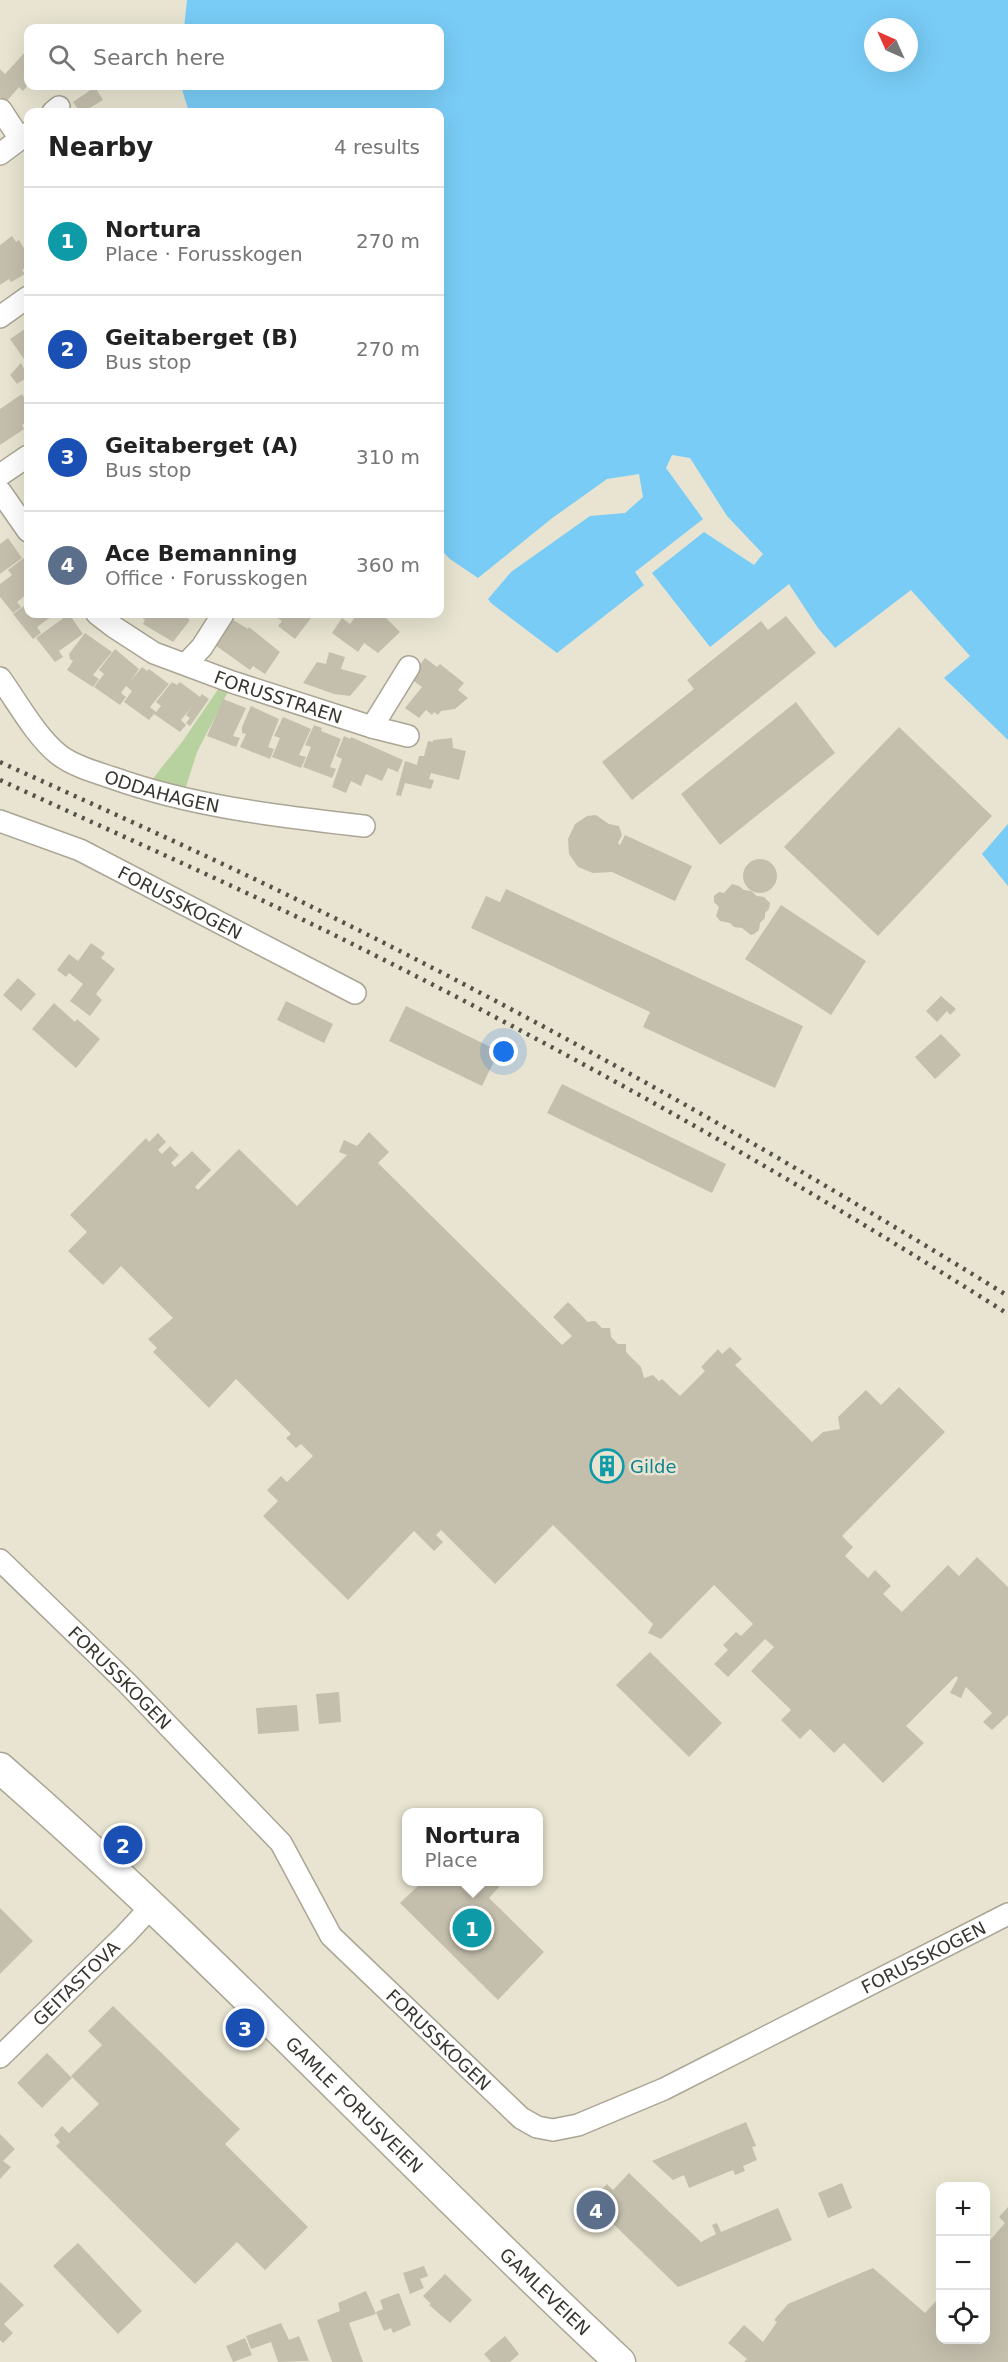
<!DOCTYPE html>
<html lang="en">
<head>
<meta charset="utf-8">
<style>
	body { margin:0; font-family:"DejaVu Sans",sans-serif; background:#f2f2f2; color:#222 }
	.controls { position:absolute; right:18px; bottom:18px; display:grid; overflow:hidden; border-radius:12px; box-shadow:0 6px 24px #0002 }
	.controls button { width:54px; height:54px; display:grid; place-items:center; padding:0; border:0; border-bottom:2px solid #e0e0e0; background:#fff; color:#222; font:30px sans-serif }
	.compass { position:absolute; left:864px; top:18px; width:54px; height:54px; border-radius:50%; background:#fff; box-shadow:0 6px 24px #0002; rotate:315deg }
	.you { position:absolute; left:504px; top:1052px; width:21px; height:21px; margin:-15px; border:4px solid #fff; border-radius:50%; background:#1a73e8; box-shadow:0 0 0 9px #1a73e833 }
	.badge { display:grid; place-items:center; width:39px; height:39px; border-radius:50%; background:#7c3aed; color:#fff; font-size:20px; font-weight:700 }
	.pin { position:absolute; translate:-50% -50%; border:3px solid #fff; box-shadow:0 2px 6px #0006 }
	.popup { position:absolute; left:402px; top:1808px; width:141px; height:78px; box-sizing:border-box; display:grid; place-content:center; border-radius:12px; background:#fff; filter:drop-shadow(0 2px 4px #0005); font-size:20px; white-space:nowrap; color:#767676 }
	.popup b { font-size:22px; color:#222 }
	.popup::after { content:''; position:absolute; left:50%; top:100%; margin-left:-12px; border:12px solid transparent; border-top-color:#fff }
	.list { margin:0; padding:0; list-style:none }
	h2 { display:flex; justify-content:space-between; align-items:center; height:78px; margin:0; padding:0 24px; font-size:26px }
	h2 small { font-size:20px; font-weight:400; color:#767676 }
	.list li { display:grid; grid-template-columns:39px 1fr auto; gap:18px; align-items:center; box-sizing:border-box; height:108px; padding:0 24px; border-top:2px solid #e0e0e0 }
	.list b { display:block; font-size:22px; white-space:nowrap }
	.list p { margin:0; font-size:20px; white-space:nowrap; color:#767676 }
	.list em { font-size:20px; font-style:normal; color:#767676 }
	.icon { flex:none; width:33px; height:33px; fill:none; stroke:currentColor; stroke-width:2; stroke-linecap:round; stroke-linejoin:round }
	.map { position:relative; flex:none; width:1008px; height:2362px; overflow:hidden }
	.search { position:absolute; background:#fff; box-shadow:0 6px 24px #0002; left:24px; top:24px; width:420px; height:66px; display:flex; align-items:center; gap:15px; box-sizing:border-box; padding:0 21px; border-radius:12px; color:#767676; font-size:22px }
	.panel { position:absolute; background:#fff; box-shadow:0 6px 24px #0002; left:24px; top:108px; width:420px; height:510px; border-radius:12px }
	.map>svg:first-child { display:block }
	.green { fill:#b8d29f }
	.water { fill:#79ccf6; fill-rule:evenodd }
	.building { fill:#c4bfad }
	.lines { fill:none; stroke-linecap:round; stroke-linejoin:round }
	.minor-casing { stroke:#aaa594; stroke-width:24 }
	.secondary-casing { stroke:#aaa594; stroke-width:33 }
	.minor { stroke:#fff; stroke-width:21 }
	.secondary { stroke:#fff; stroke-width:30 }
	.rail { stroke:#555249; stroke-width:4.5; stroke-dasharray:3 6; stroke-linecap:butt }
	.labels { text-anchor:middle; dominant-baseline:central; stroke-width:5; stroke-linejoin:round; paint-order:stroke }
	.street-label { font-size:18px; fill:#38362f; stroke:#e8e4d1 }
	.culture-label { font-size:18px; fill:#0d838f; stroke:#e8e4d1; text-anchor:start }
</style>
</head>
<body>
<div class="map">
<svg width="1008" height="2362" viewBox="0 0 1008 2362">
	<rect width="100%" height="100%" fill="#e8e4d1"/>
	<path class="green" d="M221,685l9,3 -33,64 -12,38 -34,-9 31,-39z"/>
	<path class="water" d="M187,0h821v740l-64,-62 26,-22 -59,-66 -76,58 -17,-20 -29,-44 -79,63 -58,-74 52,-41 50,33 9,-11 -36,-38 -37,-58 -18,-3 -6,13 37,51 -68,53 9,13 -87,68 -66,-50 -3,-4 23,-27 79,-56 35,-3 18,-16 -4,-23 -32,5 -56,40 -73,59 -28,-19 -10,-10v-437h-251l-8,-26h259v-58h-256zM873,27h36v36h-36z
		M1008,824v62l-26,-32z"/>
	<path class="building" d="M28,49v36l-5,6 -4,-4 -13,15 -6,-5v-28l5,5z
		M95,87l8,13 -20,12h-3l-7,-10z
		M12,236l4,6 3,-2 9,15v11l-6,4 3,4 -14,8 -2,-3 -9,6v-40z
		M28,327v29l-4,3 -14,-20z
		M21,363l7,14 -11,7 -7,-9z
		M22,394l6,10v17l-6,4 2,4 -24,16v-36z
		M8,538l14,20 -22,16v-30z
		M25,557l3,6v30l-11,9 4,5 -8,6 -13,-16v-13l12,-9 -4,-5z
		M28,603v11h27l-18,13 4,6 -8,6 -20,-25z
		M69,614l14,20 -24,17 4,6 -8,5 -19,-24z
		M140,614h51l-4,4 3,2 -17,22 -30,-18 2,-4 -6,-5z
		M271,614h43l-19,25 -17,-13 4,-5z
		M357,614h25l18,18 -22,21 -14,-10 -6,9 -26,-19 10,-15 8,6z
		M786,616l30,37 -184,147 -30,-38 92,-73 -7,-9 74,-59 7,9z
		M230,618l18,11 1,-2 31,25 -15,22 -12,-8 -3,4 -38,-27z
		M85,633l27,19 -19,23 6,4 -6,8 -26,-17 6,-9 -3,-2 -1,-5z
		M115,649l24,20 -10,14 13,-16 5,4 2,-2 20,15 -19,23 6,5 5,-6 -5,-4 16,-20 5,3 3,-3 20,15 2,-3 7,5 -19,27 -4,-3 4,-5 -4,-3 6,-9 -11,14 5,5 -6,7 -26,-18 -5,6 -25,-18 8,-11 -6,-5 -5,7 5,4 -6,8 -26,-18 10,-13 -5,-4z
		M329,652l16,5 -4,12 26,7 -17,20 -16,-2 -31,-11 14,-21 9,2z
		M425,658l12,9 3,-3 24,19 -6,7 10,8 -13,11 -14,2 -3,4 -4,-3 -2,3 -6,-5 -7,8 -14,-10 17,-21 -12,-9z
		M223,699l23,9 -13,28 7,2 -4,9 -29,-11z
		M796,702l39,51 -115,92 -39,-51z
		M251,706l28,13 -11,28 6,2 -4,10 -30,-12 6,-13 -4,-1v-6z
		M283,717l28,12 -12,26 7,2 -5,11 -29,-11 8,-19 -6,-2z
		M314,725l8,3 -1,3 20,8 -11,28 6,2 -4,9 -29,-11 8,-20 -6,-2z
		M899,727l93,89 -114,120 -94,-89z
		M344,736l6,3 1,-2 52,23 -5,12 -10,-4 -6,13 -16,-7 -5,12 -10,-5 -5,12 -14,-6 10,-28 -6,-3z
		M452,738l1,10 13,3 -7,29 -28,-7 -2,6 5,1 -3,9 -26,-6 -4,13 -5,-1 9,-34 12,4 2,-9h5l4,-15 5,1v-2z
		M596,815l13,9 10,2 3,9 -4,8 2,2 5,-10 67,31 -17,35 -63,-29 -19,1 -15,-6 -9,-13 -1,-15 7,-15 12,-8z
		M743 876a17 17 0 1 1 34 0a17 17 0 1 1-34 0Z
		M732,884l7,2 5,4 7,1 6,5 7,1 6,6 -1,6 -4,4v5l-5,5 -1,7 -5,4 -3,1 -9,-7 -8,-1 -4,-4 -10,-2 -4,-5 3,-9 -5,-5v-6l5,-4 5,1z
		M506,889l297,137 -28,62 -132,-61 7,-15 -179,-84 15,-32 14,6z
		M781,905l85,56 -35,54 -86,-56z
		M91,943l14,10 -4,5 14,11 -19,25 6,6 -12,16 -20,-15 13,-17 -14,-11 -3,4 -9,-7 12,-16 9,7z
		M18,978l18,16 -15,17 -18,-16z
		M941,996l15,13 -6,6 -3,-4 -10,11 -11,-11z
		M286,1001l47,23 -9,19 -47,-23z
		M54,1003l21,19 2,-3 23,20 -24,29 -44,-39z
		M406,1006l93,45 -17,35 -93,-45z
		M941,1034l20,21 -26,24 -20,-22z
		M562,1084l164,80 -14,29 -165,-80z
		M369,1132l20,20 -11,11 184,182 10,-9 -19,-19 15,-15 19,19 -2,1 10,-1 7,7h8l1,9 7,7h8v8l15,15 3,11 9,-3 6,6 3,-2 18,17 25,-25 -4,-4 17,-18 4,5 8,-7 12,12 -7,6 77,77 11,-10 17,-3 -2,-12 28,-27 15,15 18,-18 46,45 -103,104 11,11 -8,9 23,22 7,-8 16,16 -8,8 19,18 46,-47 11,11 18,-19 31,30v128l-16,15 -9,-8 9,-9 -26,-26 -5,11 -11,-5 8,-15 -2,-2 -50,50 18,17 -41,40 -39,-40 -10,10 -24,-24 -10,10 -19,-19 10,-10 -40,-39 23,-24 -9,-8 -37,38 -14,-13 14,-14 -5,-5 13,-13 5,4 12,-12 -39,-39 -53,54 -13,-6 5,-9 -100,-99 -58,59 -54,-54 -5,5 7,7 -9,9 -20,-20 -66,69 -85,-84 15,-15 -11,-11 14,-14 6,6 26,-26 -12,-12 -5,4 -10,-10 5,-4 -55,-55 -27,29 -56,-56 4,-4 -9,-9 25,-21 -52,-52 -18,19 -35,-34 19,-19 -17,-17 76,-77 3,4 9,-9 8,9 -8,8 4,4 8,-8 9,9 -8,8 4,4 17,-16 19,19 -16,17 3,3 41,-41 58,57 50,-51 -8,-3 5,-12 13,6z
		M650,1652l72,71 -33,34 -73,-72z
		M339,1692l2,30 -22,2 -3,-30z
		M297,1705l2,26 -41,3 -2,-26z
		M415,1882h58l2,2 3,-2h17l5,4 -11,12 55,54 -46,48 -98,-97 19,-18z
		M0,1908l33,33 -33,33z
		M113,2006l127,123 -15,15 83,83 -43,43 -28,-28 -42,42 -139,-138 4,-4 -6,-7 8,-9 7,7 30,-29 -28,-28 31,-31 -14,-14z
		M47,2053l25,25 -30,30 -25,-25z
		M746,2122l10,24 -4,1 5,13 -14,6 2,5 -10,4 -2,-5 -44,18 -5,-13 -11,5 -21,-19z
		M0,2134l15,15 -12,12 8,6 -11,12z
		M629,2173l72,69 15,-8 -4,-9 5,-2 4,9 57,-24 14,32 -114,47 -81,-79 -2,2 -7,-6 19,-20 6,6z
		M842,2183l10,25 -24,10 -10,-25z
		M1008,2207v155h-264l3,-3 -19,-16 16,-18 19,17 14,-20 -3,-2 14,-16 85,-36 52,45 15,-16v43h46v-95l19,-22 -6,-6z
		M78,2243l64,68 -24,23 -65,-68z
		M424,2266l4,10 -8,3 4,9 -14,6 -7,-21z
		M445,2274l27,26 -22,23 -21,-18 2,-1 -8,-8z
		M0,2282l24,23 -20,19 9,9 -10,10 -3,-3z
		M366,2291l10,23 -27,9 14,39h-31l-15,-42 23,-9 -2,-8z
		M399,2293l12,32 -18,8 -2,-5 -7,3 -8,-19 7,-3 -3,-9z
		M281,2323l8,17 10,-4 10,25 -31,1 -7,-20 -20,7 -5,-13z
		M505,2336l14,18 -9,8h-19l-7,-8z
		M245,2338l7,17 -19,7 -7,-16z"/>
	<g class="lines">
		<g class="minor-casing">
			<g id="minor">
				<path d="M1,110l19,29"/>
				<path d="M53,112l6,-5"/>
				<path d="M0,154l28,-21"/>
				<path d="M0,317l28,-20"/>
				<path d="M0,475l28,-19"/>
				<path d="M0,491l28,40"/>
				<path id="s1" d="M97,614l17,13 40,26 78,29 140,45 36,9"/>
				<path d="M186,664l16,-17 21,-33"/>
				<path id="s2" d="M0,678c18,25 35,57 58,76 15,12 37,18 55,24 81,29 166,38 251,48"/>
				<path d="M372,727l37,-60"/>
				<path id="s3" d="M0,821l80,29 275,143"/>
				<path id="s4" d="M0,1560l127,123 154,160 50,93 190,182 16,9 16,3 25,-5 86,-36 344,-175"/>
				<path id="s5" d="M0,2057l125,-122 26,-28"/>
			</g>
		</g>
		<g class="secondary-casing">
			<g id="secondary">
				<path id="s6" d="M0,1768c216,188 410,399 620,594"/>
			</g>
		</g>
		<use href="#minor" class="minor"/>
		<use href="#secondary" class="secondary"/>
		<path class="rail" d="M0,762c101,46 202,91 302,140 242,119 476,252 706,394
			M0,780c106,49 213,96 318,147 236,116 468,246 690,387"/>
	</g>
	<defs>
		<g id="building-ring" transform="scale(1.725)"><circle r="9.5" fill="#e8e4d1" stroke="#0f9aa8" stroke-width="1.5"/><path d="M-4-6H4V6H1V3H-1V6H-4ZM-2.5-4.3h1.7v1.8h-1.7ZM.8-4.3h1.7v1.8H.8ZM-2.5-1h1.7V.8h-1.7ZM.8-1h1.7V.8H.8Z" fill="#0f9aa8"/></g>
	</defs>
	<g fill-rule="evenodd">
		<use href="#building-ring" x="607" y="1466"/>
	</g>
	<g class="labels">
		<g class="street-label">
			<text stroke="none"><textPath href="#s1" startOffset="201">FORUSSTRAEN</textPath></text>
			<text stroke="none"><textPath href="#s2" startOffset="207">ODDAHAGEN</textPath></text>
			<text stroke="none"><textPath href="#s3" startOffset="198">FORUSSKOGEN</textPath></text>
			<text stroke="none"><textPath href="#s4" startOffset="168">FORUSSKOGEN</textPath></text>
			<text stroke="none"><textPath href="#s4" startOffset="1212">FORUSSKOGEN</textPath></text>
			<text stroke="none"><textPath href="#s5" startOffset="106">GEITASTOVA</textPath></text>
			<text stroke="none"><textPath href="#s4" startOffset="654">FORUSSKOGEN</textPath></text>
			<text stroke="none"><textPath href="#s6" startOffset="489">GAMLE FORUSVEIEN</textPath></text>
			<text stroke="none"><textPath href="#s6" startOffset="756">GAMLEVEIEN</textPath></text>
		</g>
		<g class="culture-label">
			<text x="630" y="1466">Gilde</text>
		</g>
	</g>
</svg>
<div class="controls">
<button>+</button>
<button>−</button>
<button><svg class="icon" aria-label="locate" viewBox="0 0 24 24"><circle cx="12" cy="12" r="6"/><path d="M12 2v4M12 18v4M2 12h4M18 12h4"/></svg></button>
</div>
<svg class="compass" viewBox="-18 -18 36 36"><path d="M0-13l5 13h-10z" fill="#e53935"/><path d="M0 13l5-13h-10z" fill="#767676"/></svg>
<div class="you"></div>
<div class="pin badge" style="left:472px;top:1928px;background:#0f9aa8">1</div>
<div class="popup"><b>Nortura</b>Place</div>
<div class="pin badge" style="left:123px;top:1845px;background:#1a4fb4">2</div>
<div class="pin badge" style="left:245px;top:2028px;background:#1a4fb4">3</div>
<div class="pin badge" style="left:596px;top:2210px;background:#5c6f8a">4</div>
<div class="search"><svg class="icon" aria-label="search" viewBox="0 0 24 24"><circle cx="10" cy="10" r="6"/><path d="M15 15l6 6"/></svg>Search here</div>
<section class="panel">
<h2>Nearby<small>4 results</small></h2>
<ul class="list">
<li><span class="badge" style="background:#0f9aa8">1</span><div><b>Nortura</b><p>Place · Forusskogen</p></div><em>270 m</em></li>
<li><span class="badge" style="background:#1a4fb4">2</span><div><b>Geitaberget (B)</b><p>Bus stop</p></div><em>270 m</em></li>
<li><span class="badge" style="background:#1a4fb4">3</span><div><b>Geitaberget (A)</b><p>Bus stop</p></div><em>310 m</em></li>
<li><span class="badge" style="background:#5c6f8a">4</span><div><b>Ace Bemanning</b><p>Office · Forusskogen</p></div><em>360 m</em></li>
</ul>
</section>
</div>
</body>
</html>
